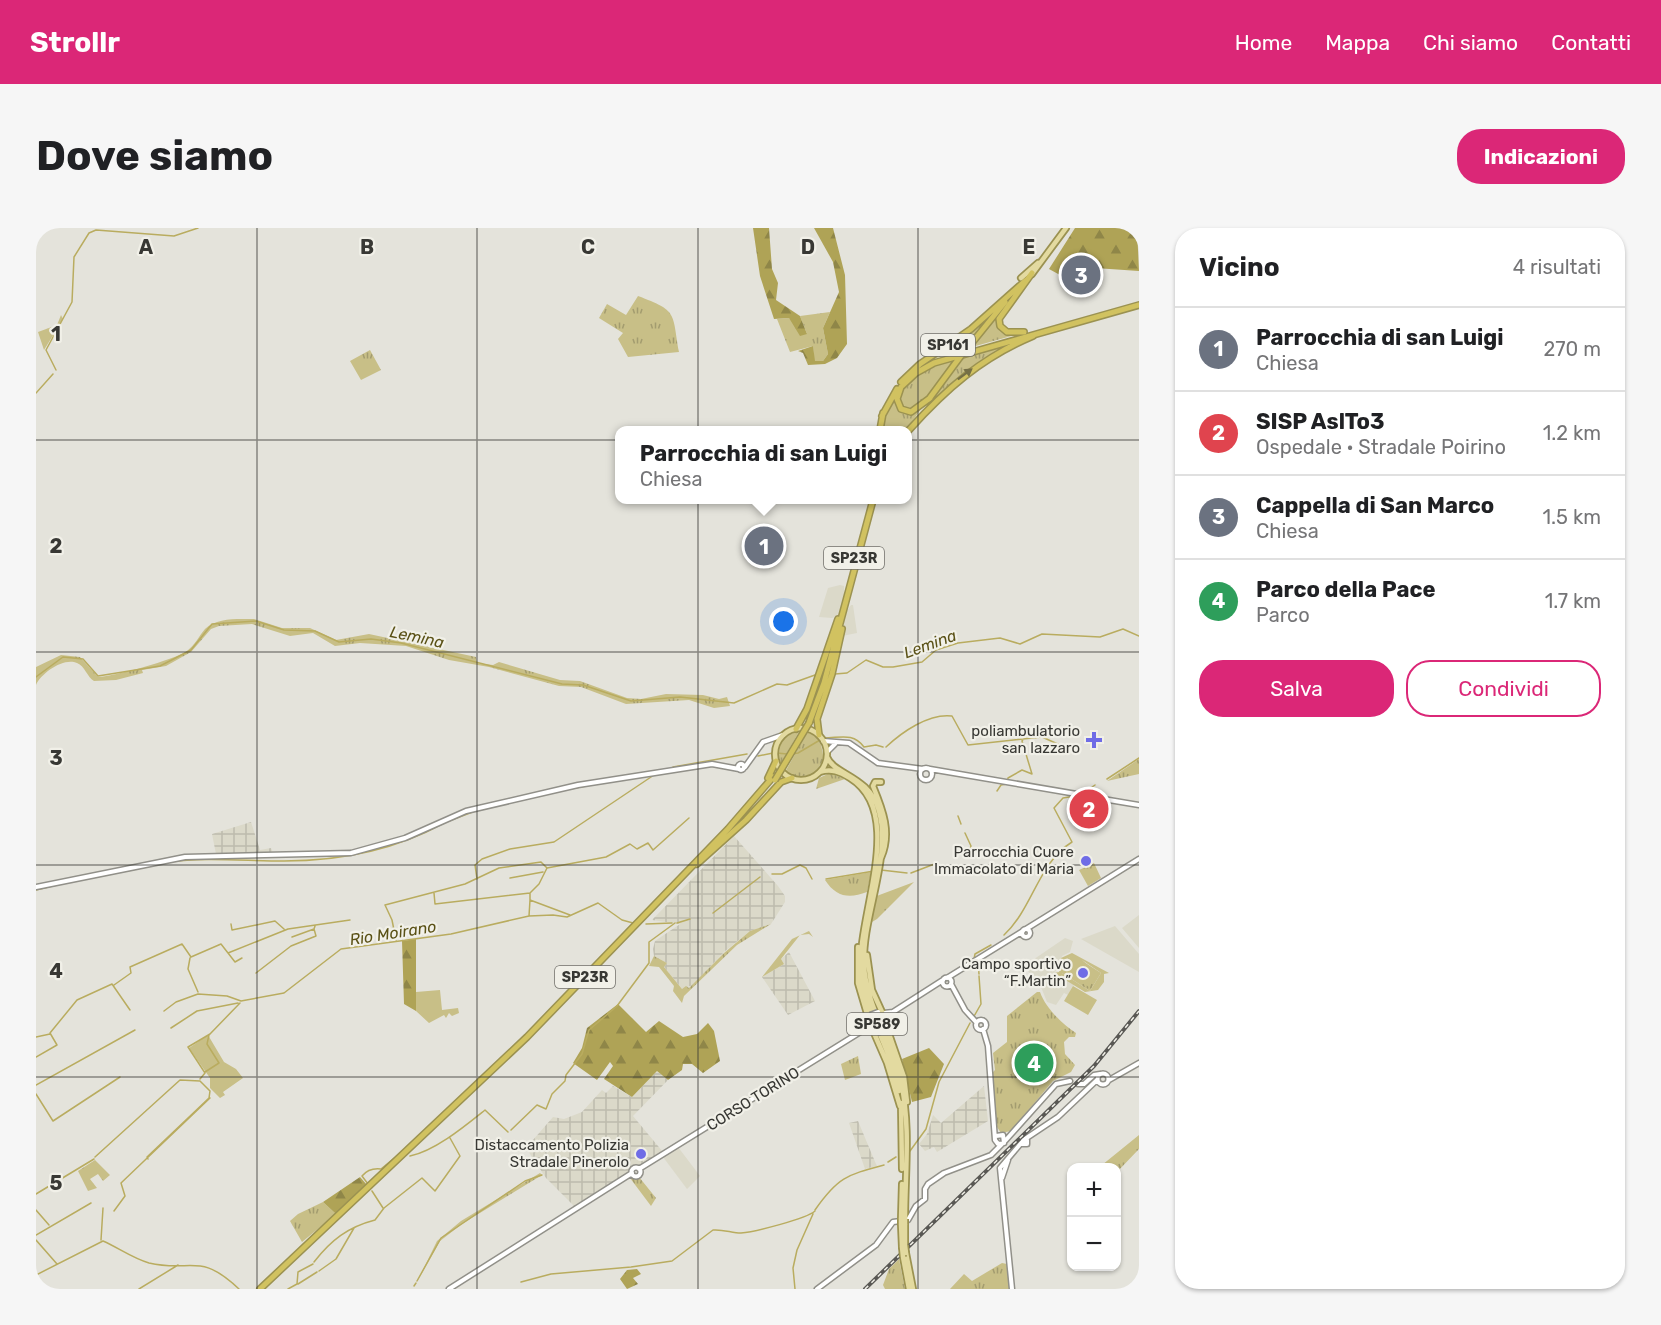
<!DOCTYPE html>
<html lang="it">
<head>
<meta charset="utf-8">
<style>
	body { margin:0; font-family:Rubik,sans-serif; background:#f6f6f6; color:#202124 }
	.controls { position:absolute; right:18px; bottom:18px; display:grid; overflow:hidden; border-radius:12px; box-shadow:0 2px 4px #0004 }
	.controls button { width:54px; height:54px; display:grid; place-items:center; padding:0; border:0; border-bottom:2px solid #e0e0e0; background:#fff; color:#202124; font:30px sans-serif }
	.you { position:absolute; left:748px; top:394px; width:21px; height:21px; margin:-15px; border:4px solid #fff; border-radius:50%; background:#1a73e8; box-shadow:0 0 0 9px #1a73e833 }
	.badge { display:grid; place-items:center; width:39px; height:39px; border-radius:50%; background:#db2777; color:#fff; font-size:20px; font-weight:700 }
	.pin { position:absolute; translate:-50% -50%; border:3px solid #fff; box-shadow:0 2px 6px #0006 }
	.popup { position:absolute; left:579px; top:198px; width:297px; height:78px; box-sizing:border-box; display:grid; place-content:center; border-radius:12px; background:#fff; filter:drop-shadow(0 2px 4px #0005); font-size:20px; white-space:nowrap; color:#757577 }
	.popup b { font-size:22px; color:#202124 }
	.popup::after { content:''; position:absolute; left:50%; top:100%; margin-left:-12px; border:12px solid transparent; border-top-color:#fff }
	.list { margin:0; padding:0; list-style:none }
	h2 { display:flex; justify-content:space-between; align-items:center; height:78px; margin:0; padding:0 24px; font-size:26px }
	h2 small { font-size:20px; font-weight:400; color:#757577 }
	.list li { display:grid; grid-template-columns:39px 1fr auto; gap:18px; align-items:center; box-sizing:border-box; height:84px; padding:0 24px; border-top:2px solid #e0e0e0 }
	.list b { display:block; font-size:22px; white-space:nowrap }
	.list p { margin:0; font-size:20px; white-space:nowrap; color:#757577 }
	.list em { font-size:20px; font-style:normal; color:#757577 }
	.actions { display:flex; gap:12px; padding:18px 24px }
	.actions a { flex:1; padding:14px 0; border:2px solid #db2777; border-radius:24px; text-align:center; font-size:21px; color:#db2777 }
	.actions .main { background:#db2777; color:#fff }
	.map { position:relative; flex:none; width:1103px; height:1061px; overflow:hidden; border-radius:24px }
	header { display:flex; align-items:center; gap:36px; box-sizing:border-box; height:84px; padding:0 30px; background:#db2777; color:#fff }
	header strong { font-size:28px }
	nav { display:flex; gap:33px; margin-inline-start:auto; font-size:21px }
	.intro { display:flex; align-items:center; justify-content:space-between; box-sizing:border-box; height:144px; padding:0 36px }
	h1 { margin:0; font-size:42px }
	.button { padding:15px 27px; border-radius:24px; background:#db2777; color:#fff; font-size:21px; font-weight:700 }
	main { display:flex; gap:36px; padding:0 36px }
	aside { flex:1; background:#fff; border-radius:24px; box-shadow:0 2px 4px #0004 }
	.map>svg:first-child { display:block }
	.built { fill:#dbd9c9 }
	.industrial { fill:url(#industrial-grid) }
	.grass { fill:url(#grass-tufts) }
	.forest { fill:url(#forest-firs) }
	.garden { fill:#c8bf87; fill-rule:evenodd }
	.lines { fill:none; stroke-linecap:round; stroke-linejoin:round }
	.stream { stroke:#b9ac5f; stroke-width:1.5 }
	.secondary-casing { stroke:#919089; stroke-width:7 }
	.primary-casing { stroke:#9b9251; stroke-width:8 }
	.highway-casing { stroke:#9b9251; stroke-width:8 }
	.secondary { stroke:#fff; stroke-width:4 }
	.primary { stroke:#e3daa0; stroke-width:4.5 }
	.highway { stroke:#d1c260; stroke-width:5 }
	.rail-casing { stroke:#595854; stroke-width:4 }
	.rail { stroke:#f1f0e8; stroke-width:1.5; stroke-dasharray:4.5; stroke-linecap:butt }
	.secondary-bridge-casing { stroke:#919089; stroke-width:7; stroke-linecap:butt }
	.primary-bridge-casing { stroke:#9b9251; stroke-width:8; stroke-linecap:butt }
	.highway-bridge-casing { stroke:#9b9251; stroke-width:8; stroke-linecap:butt }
	.secondary-bridge { stroke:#fff; stroke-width:4 }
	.primary-bridge { stroke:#e3daa0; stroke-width:4.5 }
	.highway-bridge { stroke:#d1c260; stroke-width:5 }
	.oneway { fill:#756f46 }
	.grid { fill:none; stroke:#383834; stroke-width:1.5; stroke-opacity:0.55 }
	.poi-dot { fill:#6f6ce6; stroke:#f1f0e8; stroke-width:2 }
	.labels { text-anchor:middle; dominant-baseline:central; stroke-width:4.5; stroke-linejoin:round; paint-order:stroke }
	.shield { fill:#f1f0e8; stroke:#706f6a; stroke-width:1.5 }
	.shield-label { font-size:14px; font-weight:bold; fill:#383834 }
	.poi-label { font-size:15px; fill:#383834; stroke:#f1f0e8; text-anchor:end }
	.street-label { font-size:15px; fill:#383834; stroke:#f1f0e8 }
	.water-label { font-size:16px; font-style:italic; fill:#5a5116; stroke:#f1f0e8 }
	.grid-label { font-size:20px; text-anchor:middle; font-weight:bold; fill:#383834; stroke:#f1f0e8; stroke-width:4.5; stroke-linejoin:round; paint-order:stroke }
</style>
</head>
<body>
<header>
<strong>Strollr</strong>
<nav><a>Home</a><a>Mappa</a><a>Chi siamo</a><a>Contatti</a></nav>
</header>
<div class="intro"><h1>Dove siamo</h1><a class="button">Indicazioni</a></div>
<main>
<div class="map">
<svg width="1103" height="1061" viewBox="0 0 1103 1061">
	<defs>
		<pattern id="industrial-grid" width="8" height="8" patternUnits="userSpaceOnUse" patternTransform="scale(1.5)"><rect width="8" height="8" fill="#dbd9c9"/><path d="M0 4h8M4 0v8" fill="none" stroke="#bdbbad"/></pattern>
		<pattern id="grass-tufts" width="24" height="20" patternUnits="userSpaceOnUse" patternTransform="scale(1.5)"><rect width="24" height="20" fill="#c8bf87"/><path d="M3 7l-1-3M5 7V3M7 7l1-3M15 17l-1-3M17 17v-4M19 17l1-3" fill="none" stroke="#a39c6f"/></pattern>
		<pattern id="forest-firs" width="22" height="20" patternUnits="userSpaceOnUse" patternTransform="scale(1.5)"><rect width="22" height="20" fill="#afa356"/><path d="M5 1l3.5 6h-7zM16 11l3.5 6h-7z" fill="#8f8648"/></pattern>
	</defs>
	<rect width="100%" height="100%" fill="#e4e3db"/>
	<path class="built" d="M804,357l4,1v9l-5,20 -7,3 -13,-1 9,-29z
		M815,377h2l4,28 -15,3 3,-22z
		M1103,687v33l-17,-20z
		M1079,698l24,28v18l-58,-33z
		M1029,710l8,3 -3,11 -8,4 -4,14 -4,2 20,13 -6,10 -4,-2 -8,12 -9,-3 -6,-15 -17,-21z
		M642,919l22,29 -13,13 -24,-32z"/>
	<path class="industrial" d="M215,594l9,28 11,-2 3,7 -58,-1 -4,-20z
		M698,608l44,50 7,10v6l-14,22 -21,7 -26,21 -31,33 -11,4 -18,-22 3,-4 -13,-7 -1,-7 2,-8 25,-17 -28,-4z
		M753,724l26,49 -27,14 -26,-38 22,-13 -3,-5z
		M621,843l11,9 -35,36 30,36 -22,14 -6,-1 -7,10 -52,33 -30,-30 -20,-30 27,-31 11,2 18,-7 20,-22 4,3 7,-7 19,11z
		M948,858l4,35 -51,31 -3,-5 -9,4 -6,-7 8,-10 6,-19 8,8z
		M822,893l18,43 1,2 -12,3 -16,-46z"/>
	<path class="grass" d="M602,68c40,15 34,16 41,56l-51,5 -10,-18 5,-6 -24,-15 8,-14 19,11z
		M967,79l-5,17 4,7 13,4 -43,12z
		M959,82l-31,38 -33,12z
		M794,84l-7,16 5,26 -5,7h-9l-1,-15 -23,6 -13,-33 12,-1 18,16 -7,-18z
		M25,87l2,4 -19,31 -6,-18 19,-7z
		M977,115c-33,18 -60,38 -86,64l39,-52z
		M334,122l11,20 -20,10 -11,-19z
		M921,128l-33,45 -11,9h-7l-6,-5c-4,-29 35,-41 57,-49z
		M860,164l-1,9 9,12 9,1 8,-5 -15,21h-25l6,-21z
		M218,391l28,9h28l26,12 33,-6 107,23 1,6 16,2 6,-3 61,18 20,1 47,17 14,1 25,-5 37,1 16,4 8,-2 3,9 -16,2 -25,-8 -63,4 -45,-17 -22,-1 -70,-19 -40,-7 -43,-14 -46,-3 -25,3 -22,-13 -23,3 -38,-12 -33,2 -8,3 -20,23 -25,14 -24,4 1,3 -27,7 -22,1c-7,-4 -9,-15 -17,-18 -13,-6 -36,10 -41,22v-18l25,-12 19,2 18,20c18,-1 75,-17 89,-26 8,-6 12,-15 18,-22 12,-12 34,-10 49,-10z
		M764,502l-20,35c-7,-19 3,-30 20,-35z
		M772,503l12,9 4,19 -10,15 -18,4 -11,-6z
		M1103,531v15l-32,7z
		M794,545l15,6 -29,10 3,-11z
		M1058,635l7,15 -13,8 -9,-16z
		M835,644l-4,20c-18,7 -31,5 -42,-12z
		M878,654l-37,37 -5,3 2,-25z
		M735,696l-34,21 -53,51 -2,7 -9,-12 1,-5 -15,-19 -10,-1 5,-10 13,7 -3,4 18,22 4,-3 3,2 35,-35 26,-22z
		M773,703l4,6 -4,-3 -9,1 -19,24 3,5 -22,13 30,-38z
		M1037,727l28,18 -11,18 -28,-18 -1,-10z
		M1001,764h3c5,15 22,32 36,41l-1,4h-6l-5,5 1,12 10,11 -4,7 -18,9 -42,50 -10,2 -4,-6 -5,-54 3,-3 -2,-17 14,-11v-26z
		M822,828l3,18 -16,6 -4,-16z
		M1103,907v14l-22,23 -1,-4 -14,-3z
		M59,932l15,15 -7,6 -5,-7 -8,5 7,9 -9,3 -10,-20z
		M504,945l2,2 -80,49 -22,17 -23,41 20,-41 24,-20z
		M603,949l17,21 -5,8 -21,-28z
		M287,974l13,12 -34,28 -12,-21 8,-7z
		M863,1031l6,30h-20l-2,-4 6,-16z
		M966,1035l5,1 3,25h-60l14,-15 8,7z"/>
	<path class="forest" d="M717,0h16l3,41 6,14 -2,17 24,16 7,18 -7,2 -11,-18 -15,1 -14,-43z
		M778,0h19l12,47 2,69 -10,14 -12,6 -17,1 -5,-12 -5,-2 15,-5 2,15h8l5,-7 -5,-26 16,-36 -6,-30z
		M1039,0h62l2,43 -44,-3 -18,5 1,4 -8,4h-6l-4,-6 -11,-6z
		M380,711v72l-12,-7 -2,-63z
		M582,776l28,28 13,-11 24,16 14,-3 11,-11 6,8 6,30 -17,12 -11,-9h-9l-1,6 -14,10 -11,-9 -25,26 -28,-18 9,-13 -3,-4 -13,18 -24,-17 9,-15 5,-20z
		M893,820l15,16 -13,33 -19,5 -10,-43z
		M324,949l7,8 -31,29 -13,-12z
		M601,1041l4,5 -8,4 5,6 -11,5 -7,-10 7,-9z"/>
	<path class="garden" d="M1036,725l37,20 -5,1v8l-6,8 -13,2 -31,-19 5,-1 2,-14zM1037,728l6,3 -6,-3 -9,16 25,15 9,-13 -16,-14 19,13 -11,18 -28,-18v-12z
		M1037,758l24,14 -9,15 -24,-14z
		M404,762l2,20 16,-2 1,5 -7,3 -3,-3 -3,5 -2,-3 -15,8 -13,-12v-19z
		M172,807l16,27 12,7 7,9 -20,14 2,3 -5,3 -10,-10v-10l-21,-30z"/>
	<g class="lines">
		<path class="stream" d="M20,142l-10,-20 26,-48 2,-45 15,-24 7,-3 78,6 24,-8
			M0,165l17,-19
			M799,446l12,-1 19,-13 17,7h10l29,-5 14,-12 22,-7 42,-5 20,6 22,-10 58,3 23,-8 16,7
			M0,449l27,-20 20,2 15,17 62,-10 31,-16 21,-26 44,-3 28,9 31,1 24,11 32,-3 30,4 161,41 21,1 48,16 49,-4 54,6 43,-19 10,1 28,-10
			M788,510c16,0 29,-6 40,9l12,-2 7,2
			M850,519c16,-15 43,-34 66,-31l16,29 74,-8 36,16
			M741,525l10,1
			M756,526l6,-1 22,-13
			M722,528l15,-3
			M637,539l74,-13
			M1071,551l32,-21
			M1056,559l3,-2
			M534,561l16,-3
			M961,563l4,-6 6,-1 1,-6 14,-8 10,4 -10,-33 2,-3
			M922,588l3,8
			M413,593l26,-10
			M925,625l8,-2 2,-5 -6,-13
			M132,634c39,-5 77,-1 116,-1 57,0 111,-11 160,-38
			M845,642l26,3
			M91,643l28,-6
			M875,645l26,-10
			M736,646h10l18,-9 6,3 6,11
			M474,650l33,-6
			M441,651l-2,-14 7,-6 28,-10 44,-7 100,-67
			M790,651l48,-8
			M0,662l25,-6
			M398,665l1,11 95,-11
			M494,672v-7l9,-9 8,-16 59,-11 24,-13 7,5 11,-6 5,7 36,-32
			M677,685l47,-36
			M493,688l1,-16 40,15
			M641,695l13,-4
			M195,696l1,6 43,-9 9,8
			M610,696l26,-1
			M968,707c29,-27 34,-72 68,-93l-18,-34 9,-10 12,-2
			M256,709l22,-8 1,-3
			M360,712l-4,-20 -7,-15 80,-21 34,-16 42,-6 6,6
			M192,725l7,9 7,-4
			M154,730l-2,11 10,23
			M938,731l1,-5 16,-9
			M942,735l1,11
			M220,745l35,-27 25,-10 -2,-7
			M78,757l17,-12 -1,-6 52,-23 9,13 30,-13 7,9 60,-24 62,-9
			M128,783l12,-9 22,-8 29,2 14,5 43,-8 57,-44 110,-15 78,-18 24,-1 14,2 31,-14 24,17 11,3
			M937,790l8,-14 -2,-28
			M135,800l26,-17 41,-8
			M0,809l14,-3
			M0,829l21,-12 -7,-12 27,-33 35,-16 18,26
			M169,844l14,-9 -12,-19 2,-9
			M164,851l5,-6 -17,-26 22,-13 30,-31
			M0,857l99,-55
			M0,866l17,27 67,-44
			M475,902l26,-25 9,4 6,-15 13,-13 1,-6 16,-21 7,-24 28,-24 32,-43v-21l26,-19
			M874,923l16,-22 13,-47 31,-59
			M374,928c25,-5 55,-30 75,-46l23,22
			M59,929l85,-77 20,1 10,10 -1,7 -62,59 1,2
			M852,934l8,-5
			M332,956l-6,-8c5,-6 11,-8 19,-7l23,-19
			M336,963l11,17
			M0,966l58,-35
			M0,982l13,15
			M779,982c23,-33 32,-35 69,-45
			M78,983l11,-15 -4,-13 89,-85
			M0,1007l55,-32
			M0,1012l21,24
			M65,1012l2,-32
			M278,1034c17,-22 34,-35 61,-42l9,-12 38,-30 13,13 25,-35 -10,-18
			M283,1043l17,-12 18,-31
			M0,1047l67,-34c16,7 29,17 46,22 43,10 50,-12 90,26
			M381,1053l24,-43 84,-57 17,-6
			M485,1054l30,-8 80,-7 41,-6 41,-31c10,-1 19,3 28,3 13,-1 65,-14 74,-22
			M262,1056l19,-12
			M378,1058l2,-3
			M103,1061l39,-24
			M252,1061l9,-5 1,-12 15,-8
			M759,1061l-2,-21 4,-18 16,-36"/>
		<g class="secondary-casing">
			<path id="secondary" d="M787,513l26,2 29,20 45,6
				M791,524l8,-8
				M702 539a3 3 0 1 1 6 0a3 3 0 1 1-6 0Z
				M709,539l18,-25 20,-7
				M884 546a6 6 0 1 1 12 0a6 6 0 1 1-12 0Z
				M894,541l170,29
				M1067,571l36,6
				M0,659l149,-30 166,-4 54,-15 61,-27 112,-26 134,-21 27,5
				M990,701l113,-70
				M986 705a4 4 0 1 1 8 0a4 4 0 1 1-8 0Z
				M906.5 754a4.5 4.5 0 1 1 9 0a4.5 4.5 0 1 1-9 0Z
				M911,750l76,-47
				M915,756l14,26 11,12
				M847,785l6,8 -3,9
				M848,785l9,-1 50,-32
				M834,787l-3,9 3,6
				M940 797a5 5 0 1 1 10 0a5 5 0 1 1-10 0Z
				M947,801l5,17 7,94 3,4 6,-1 -1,-8 -7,1
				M1061.5 851a5.5 5.5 0 1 1 11 0a5.5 5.5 0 1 1-11 0Z
				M1073,852l30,-17
				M1042,856h6l10,-9 6,-1
				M989,911l33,-22 39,-37
				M987,912h4v4h-4z
				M969,913l51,-57 14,-3
				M595.5 944a4.5 4.5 0 1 1 9 0a4.5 4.5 0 1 1-9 0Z
				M603,941l223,-138 5,-7
				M966,950l6,-18
				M413,1061l183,-116
				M781,1061l59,-44 17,-23 15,-2 8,-14 9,-7v-10l3,-5 16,-11 47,-18 11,-11
				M976,1061l-12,-121 22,-26"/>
		</g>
		<g class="primary-casing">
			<path id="primary" d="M996,46l34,-46
				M985,50l17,-15
				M739 526a26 26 0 1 1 52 0a26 26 0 1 1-52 0Z
				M791,529c7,18 42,18 52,54 13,47 -17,105 -15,154 2,41 28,77 37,117 10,44 4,92 4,137
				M784,544c11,-4 20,0 30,6 58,36 5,140 11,196 5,41 31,76 38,117
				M845,554h-6l-2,4c10,24 19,47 8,72
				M822,719v36l10,34
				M831,727l5,35 10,22
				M851,800l17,49 3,25
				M838,805l13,30 13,43
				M865,875l1,66
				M865,991l1,-35
				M865,996l1,23
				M869,996v21
				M870,1025l7,36
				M867,1029l6,32"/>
		</g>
		<g class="highway-casing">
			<path id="highway" d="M988,104h-17l-7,-6 -1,-7 33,-46
				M935,116l34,-42
				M865,154l19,-18 51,-35 54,-48
				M894,170l-19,14 -10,-3 -4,-10 4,-12 15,-14 18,-10 205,-58
				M893,171l31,-42
				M846,188l15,-27
				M844,202l3,-17
				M873,202c37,-41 72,-72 124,-94
				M773,495l15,-40 49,-183
				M760,501l11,-20 31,-90
				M783,507l-2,-16 15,-45 10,-45
				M732,550l8,-17
				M661,636l49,-44 35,-38 11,-4
				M224,1061l267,-252 201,-208 45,-52"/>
		</g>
		<use href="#secondary" class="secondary"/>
		<use href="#primary" class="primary"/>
		<use href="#highway" class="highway"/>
		<g class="rail-casing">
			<path id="rail" d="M829,1061l229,-223 45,-55"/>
		</g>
		<use href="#rail" class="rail"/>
		<g class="secondary-bridge-casing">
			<path id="secondary-bridge" d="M834,787l8,-3
				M841,805l8,-3"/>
		</g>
		<g class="primary-bridge-casing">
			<path id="primary-bridge" d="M869,991v5
				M865,996v-5
				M869,1017l1,8
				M866,1019l1,10"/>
		</g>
		<g class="highway-bridge-casing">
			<path id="highway-bridge" d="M924,129l11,-13
				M739,552l34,-57"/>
		</g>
		<use href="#secondary-bridge" class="secondary-bridge"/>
		<use href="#primary-bridge" class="primary-bridge"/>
		<use href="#highway-bridge" class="highway-bridge"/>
	</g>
	<defs><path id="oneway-solid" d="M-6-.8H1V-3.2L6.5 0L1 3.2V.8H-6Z" transform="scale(1.5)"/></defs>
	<use class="oneway" href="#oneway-solid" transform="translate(929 146) rotate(-37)"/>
	<path class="grid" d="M221,0v1061M441,0v1061M662,0v1061M882,0v1061M0,212h1103M0,424h1103M0,637h1103M0,849h1103"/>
	<g class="poi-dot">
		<path d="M1055 503h6v6h6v6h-6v6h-6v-6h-6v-6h6z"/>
		<circle cx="1050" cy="633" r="6"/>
		<circle cx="1047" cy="745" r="6"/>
		<circle cx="605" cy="926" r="6"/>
	</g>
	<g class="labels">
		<g class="shield">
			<rect x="885" y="106" width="54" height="22" rx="4.5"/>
			<rect x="788" y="319" width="60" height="22" rx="4.5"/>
			<rect x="519" y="738" width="60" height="22" rx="4.5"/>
			<rect x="811" y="785" width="60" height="22" rx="4.5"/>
		</g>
		<g class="shield-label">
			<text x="912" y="117">SP161</text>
			<text x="818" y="330">SP23R</text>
			<text x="549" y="749">SP23R</text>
			<text x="841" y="796">SP589</text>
		</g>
		<g class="poi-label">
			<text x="1044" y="503">poliambulatorio<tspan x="1044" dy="17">san lazzaro</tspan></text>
			<text x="1038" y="624">Parrocchia Cuore<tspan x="1038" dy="17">Immacolato di Maria</tspan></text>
			<text x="1035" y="736">Campo sportivo<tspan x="1035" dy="17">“F.Martin”</tspan></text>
			<text x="593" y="917">Distaccamento Polizia<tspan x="593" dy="17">Stradale Pinerolo</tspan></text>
		</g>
		<g class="street-label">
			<text transform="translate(717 871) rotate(-32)">CORSO TORINO</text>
		</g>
		<g class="water-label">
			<text transform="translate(381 409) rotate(12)">Lemina</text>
			<text transform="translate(894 416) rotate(-20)">Lemina</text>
			<text transform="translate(357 705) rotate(-9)">Rio Moirano</text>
		</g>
	</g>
	<g class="grid-label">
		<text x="110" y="26">A</text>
		<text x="331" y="26">B</text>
		<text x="552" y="26">C</text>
		<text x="772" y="26">D</text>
		<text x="993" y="26">E</text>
		<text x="20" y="113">1</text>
		<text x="20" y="325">2</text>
		<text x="20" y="537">3</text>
		<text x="20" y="750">4</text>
		<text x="20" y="962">5</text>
	</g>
</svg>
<div class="controls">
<button>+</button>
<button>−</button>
</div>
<div class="you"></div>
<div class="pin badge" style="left:728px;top:318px;background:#6b7280">1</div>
<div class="popup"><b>Parrocchia di san Luigi</b>Chiesa</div>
<div class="pin badge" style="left:1053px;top:581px;background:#e0444e">2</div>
<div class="pin badge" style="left:1045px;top:47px;background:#6b7280">3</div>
<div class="pin badge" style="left:998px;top:835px;background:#2e9e5b">4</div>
</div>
<aside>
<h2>Vicino<small>4 risultati</small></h2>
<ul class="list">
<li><span class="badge" style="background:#6b7280">1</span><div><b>Parrocchia di san Luigi</b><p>Chiesa</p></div><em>270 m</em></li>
<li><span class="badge" style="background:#e0444e">2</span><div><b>SISP AslTo3</b><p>Ospedale · Stradale Poirino</p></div><em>1.2 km</em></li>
<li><span class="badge" style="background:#6b7280">3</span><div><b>Cappella di San Marco</b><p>Chiesa</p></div><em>1.5 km</em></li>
<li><span class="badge" style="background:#2e9e5b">4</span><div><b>Parco della Pace</b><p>Parco</p></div><em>1.7 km</em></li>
</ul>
<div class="actions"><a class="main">Salva</a><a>Condividi</a></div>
</aside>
</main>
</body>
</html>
